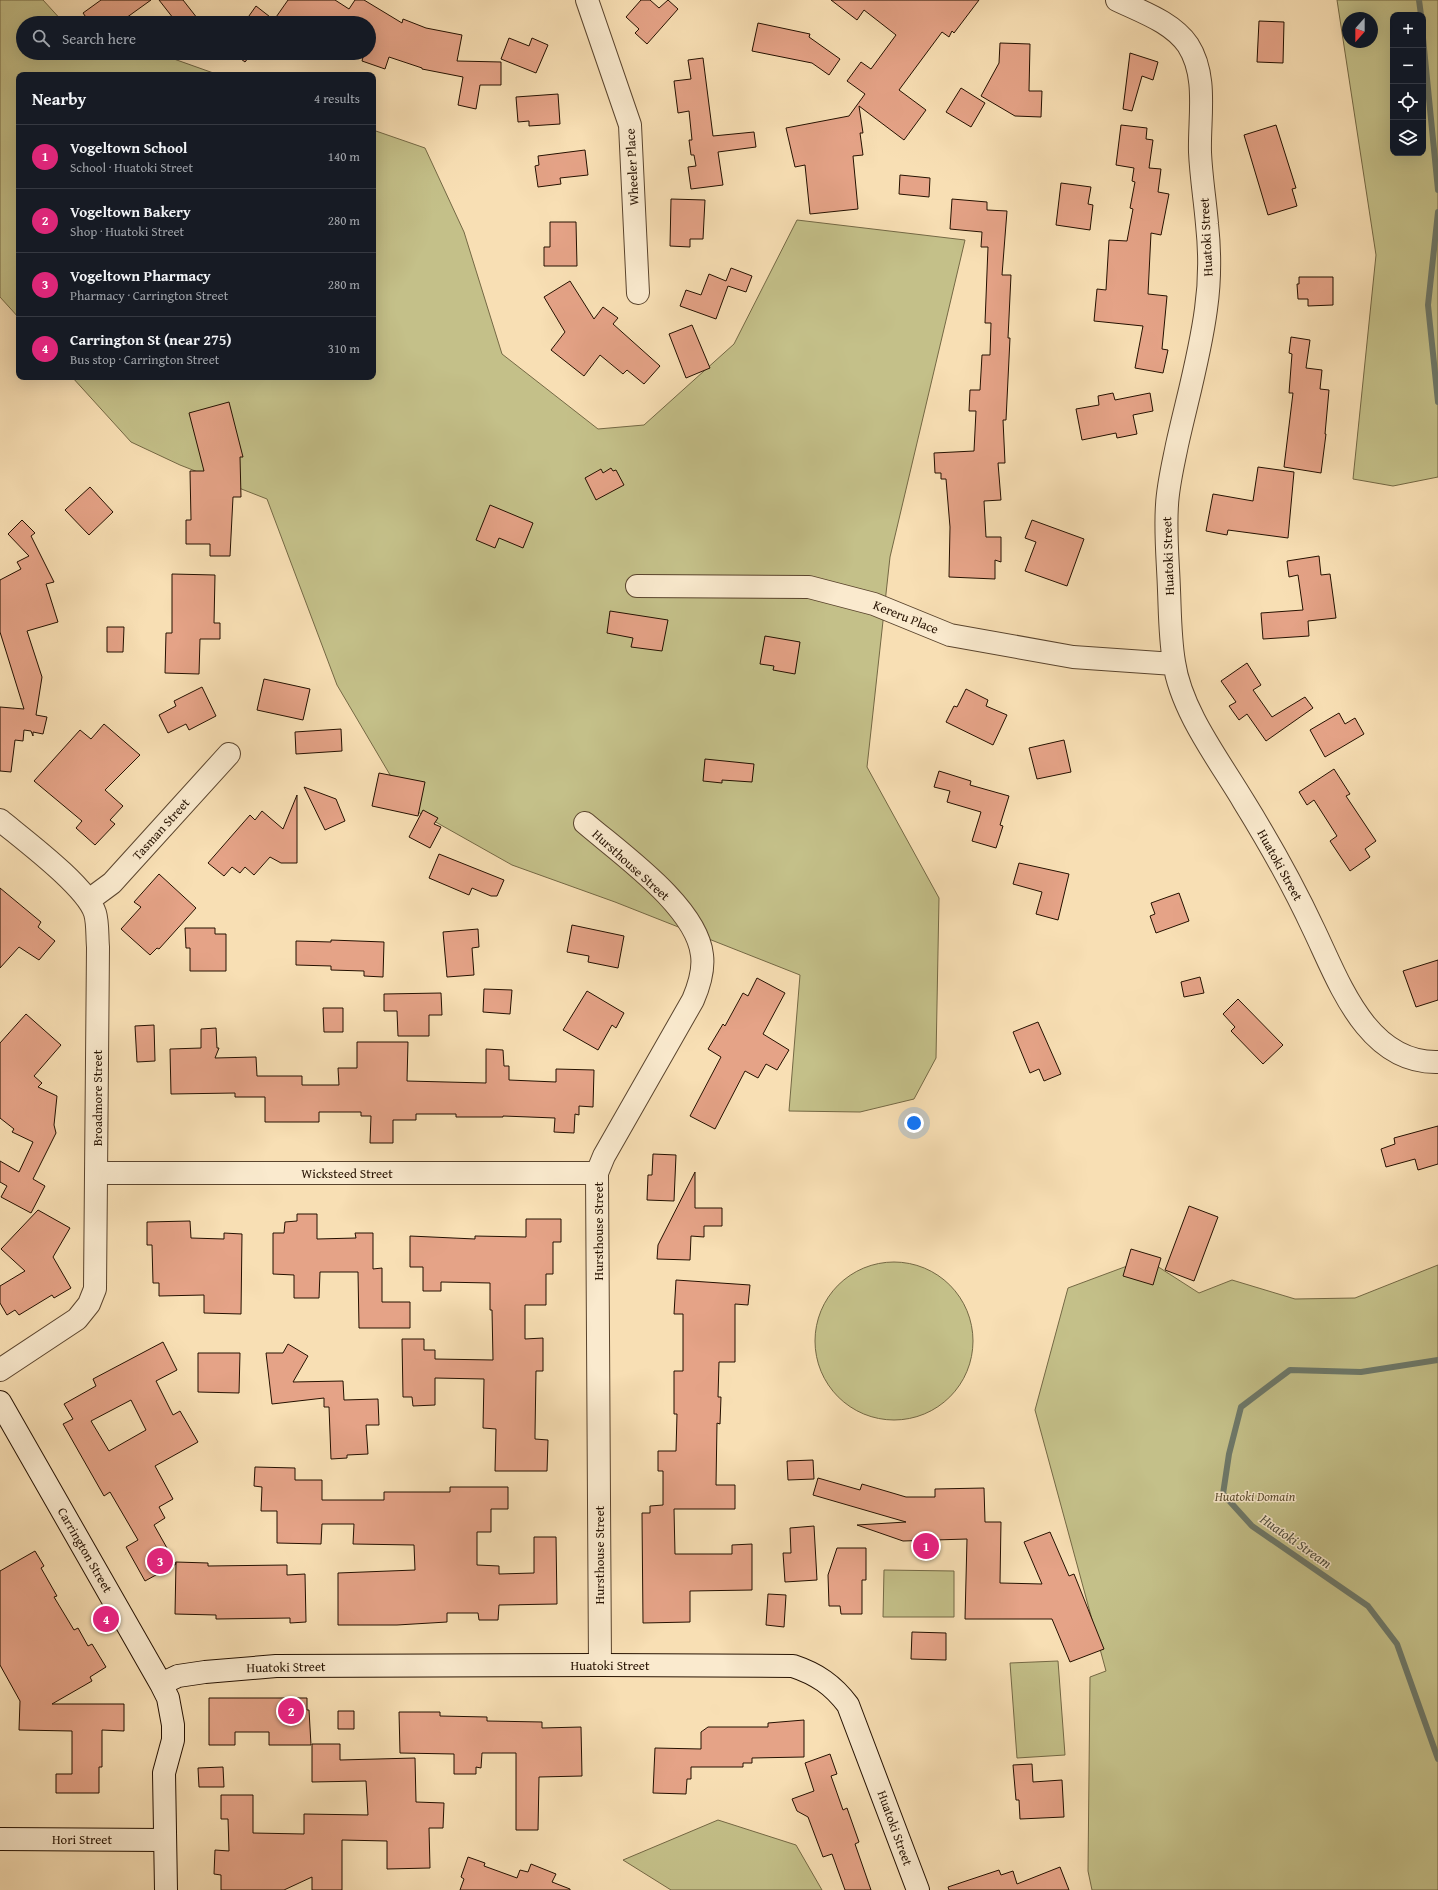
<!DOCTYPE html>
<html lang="en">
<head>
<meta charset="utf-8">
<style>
	body { margin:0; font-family:"Gentium Book Plus",serif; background:#20242c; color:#f1f3f6 }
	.controls { position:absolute; right:12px; top:12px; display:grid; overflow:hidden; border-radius:8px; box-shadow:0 4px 16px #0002 }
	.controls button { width:36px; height:36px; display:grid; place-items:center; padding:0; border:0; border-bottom:1px solid #363941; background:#171b24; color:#f1f3f6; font:20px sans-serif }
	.compass { position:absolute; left:1342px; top:12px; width:36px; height:36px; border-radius:50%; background:#171b24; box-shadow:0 4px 16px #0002; rotate:201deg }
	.you { position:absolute; left:914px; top:1123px; width:14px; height:14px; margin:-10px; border:3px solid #fff; border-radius:50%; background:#1a73e8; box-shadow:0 0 0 6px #1a73e833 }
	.badge { display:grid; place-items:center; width:26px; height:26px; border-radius:50%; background:#db2777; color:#fff; font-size:13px; font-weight:700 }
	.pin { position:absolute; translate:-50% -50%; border:2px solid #fff; box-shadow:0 1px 4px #0006 }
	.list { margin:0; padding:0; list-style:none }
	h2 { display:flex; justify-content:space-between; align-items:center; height:52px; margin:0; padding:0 16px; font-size:17px }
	h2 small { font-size:13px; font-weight:400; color:#9ea1a6 }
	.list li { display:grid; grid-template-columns:26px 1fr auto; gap:12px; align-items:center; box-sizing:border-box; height:64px; padding:0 16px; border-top:1px solid #363941 }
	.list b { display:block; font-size:15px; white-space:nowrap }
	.list p { margin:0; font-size:13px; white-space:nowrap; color:#9ea1a6 }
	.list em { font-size:13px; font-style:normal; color:#9ea1a6 }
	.icon { flex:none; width:22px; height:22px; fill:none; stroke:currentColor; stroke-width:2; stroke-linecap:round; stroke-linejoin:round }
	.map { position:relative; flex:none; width:1438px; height:1890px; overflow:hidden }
	.search { position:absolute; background:#171b24; box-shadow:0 4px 16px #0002; left:16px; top:16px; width:360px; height:44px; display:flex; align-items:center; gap:10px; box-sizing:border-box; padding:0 14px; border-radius:22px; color:#9ea1a6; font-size:15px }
	.panel { position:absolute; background:#171b24; box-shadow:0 4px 16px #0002; left:16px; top:72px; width:360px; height:308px; border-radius:8px }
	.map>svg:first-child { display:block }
	.green { fill:#c4c089; stroke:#746844; fill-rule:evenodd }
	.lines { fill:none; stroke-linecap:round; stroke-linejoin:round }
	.stream { stroke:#6d7869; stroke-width:6 }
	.building { fill:#e5a387; stroke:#251100; fill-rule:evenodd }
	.minor-casing { stroke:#5a442d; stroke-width:24 }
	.secondary-casing { stroke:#251100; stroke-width:24 }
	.minor { stroke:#faeace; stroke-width:22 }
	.secondary { stroke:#faeace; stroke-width:22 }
	.labels { text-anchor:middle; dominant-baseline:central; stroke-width:3; stroke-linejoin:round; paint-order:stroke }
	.street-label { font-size:13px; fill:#251100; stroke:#faeace }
	.park-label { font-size:13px; font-style:italic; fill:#5d4e30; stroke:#faeace }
	.water-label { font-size:14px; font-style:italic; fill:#4f4d3d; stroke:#faeace }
</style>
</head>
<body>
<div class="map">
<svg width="1438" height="1890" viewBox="0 0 1438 1890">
	<rect width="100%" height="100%" fill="#f8dfb4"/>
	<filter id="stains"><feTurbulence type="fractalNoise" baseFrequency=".005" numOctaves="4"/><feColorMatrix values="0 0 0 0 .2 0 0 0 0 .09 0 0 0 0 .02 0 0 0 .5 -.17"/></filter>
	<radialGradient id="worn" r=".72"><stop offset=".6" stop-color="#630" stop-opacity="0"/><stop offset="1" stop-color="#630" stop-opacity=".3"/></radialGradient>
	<path class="green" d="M0,0h43l21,23h-41v30h134l62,22h-200v243l-19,-21z
		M1337,0h101v477l-45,9 -40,-7 23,-224zM1393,15h30v138h-30zM1348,18h24v24h-24z
		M373,130l52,18 39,84 38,122 96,75 46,-4 90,-81 63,-124 168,20 -75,317 -23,210 72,131 -3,160 -22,41 -54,13 -71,-1 11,-136 -185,-73 -103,-37 -103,-58 -72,-122 -70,-186 -87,-34 -49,-23 -59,-65h301z
		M1146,1259l53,34 33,-13 63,19 60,-1 83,-33v625h-346l-4,-19 2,-194 16,-6 -71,-261 33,-122z
		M815 1341a79 79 0 1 1 158 0a79 79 0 1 1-158 0Z
		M884,1570l70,1v46h-71z
		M1058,1661l7,94 -48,3 -7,-95z
		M718,1820l78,25 26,45h-151l-48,-30z"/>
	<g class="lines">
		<path class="stream" d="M1419,0l2,15
			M1423,38l15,152
			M1438,212l-10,93 10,97
			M1438,1360l-77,12 -71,-2 -49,37 -12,47 -6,40 29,32 116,80 29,38 41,115"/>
	</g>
	<path class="building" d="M101,0h50l-32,23h-29l-7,-10z
		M159,0h24l18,23h-24z
		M288,0h47l14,9 6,-9h9l38,23 1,-4 23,9 36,7 -5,26 44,1v23h-21l-4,24 -18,-4 5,-28 -41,-8v-1l-33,-11 -4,12 -23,-8 1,-4 -7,-4h13v-30h-125l12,-17 18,14z
		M641,0h9l9,8 9,-8 10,9 -31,35 -12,-11 4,-4 -13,-12z
		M831,0h148l-25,33 -2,-2 -3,6 -7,-5 -43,58 27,20 -22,30 -45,-34 4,27h-3l3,22 -10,1 5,53 -48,5 -5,-49 -10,2 -9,-39 63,-12 16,-22 -18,-13 14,-19 10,7 25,-34 -32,-25 -7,10z
		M1259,21l25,1 -1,41 -26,-1z
		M758,23l52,11 -1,3 31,22 -11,16 -17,-12 -60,-12z
		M509,38l20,8 3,-8 16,7 -12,28 -35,-14z
		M1000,43l30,1 -1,47h13l-1,26 -26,-1 -34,-20 18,-33z
		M233,53h19l-7,9z
		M1130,53l28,9 -5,18 -11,-4 -10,35 -9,-2z
		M703,58l10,78 41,-4 2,15 -38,5 5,33 -32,4 -3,-22 8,-1 -2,-11h-3l-2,-15h3l-3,-29 -11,2 -4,-32 17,-2 -3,-19z
		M961,88l24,15 -14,24 -25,-15z
		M558,94l2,30 -31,2v-5l-11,1 -2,-25z
		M1121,125l26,3 -1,11 7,1 -4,28 12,1 -3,23 11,2 -8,41 -10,-2 -3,61 19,2 -5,53 6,1 -5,23 -28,-5 8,-42 -49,-5 3,-32 9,1 3,-50 18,1 6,-32 -3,-1 5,-26 -3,-1 2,-13 -18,-3z
		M1276,125l20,63 -4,1 5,17 -29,9 -24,-80z
		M585,150l3,25 -28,3 1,6 -23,3 -3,-21 4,-1 -1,-9z
		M900,175l30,3 -1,19 -30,-3z
		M1061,183l30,4 -3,17 5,1 -3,25 -34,-5z
		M671,199l34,1 -2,39h-13v8l-20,-1z
		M952,199l35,3v8l20,1 -5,64h9l-3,63h2l-4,82h-3l2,43h-7l3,37 -17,1 2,36h15v25l-6,-2v19l-46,-2 1,-50 -4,-48h-5v-6h-6l-1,-20 40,-2 2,-40h-7l1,-21h10l2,-35h8l1,-32h-6l3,-76h-7l1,-15 -32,-3z
		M550,222h26l1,44h-33v-19h6z
		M731,268l21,8 -6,16 -18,-6 -12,33 -36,-13 6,-16 15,5 8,-21 17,7z
		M1299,277h34v28l-25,1v-7h-10l-1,-15h2z
		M570,281l24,38 9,-12 15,11 -5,6 47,42 -16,18 -17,-14 -4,4 -23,-19 -16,21 -33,-26 14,-18 -21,-35z
		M692,325l18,43 -24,10 -17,-44z
		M1291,337l19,3 -4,28 16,2 -2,19 9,1 -4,44h1l-5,39 -37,-6 9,-74h-4l3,-39 -3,-1z
		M1113,393l2,7 35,-7 3,18 -20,4 4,19 -20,4 -1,-5 -34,7 -6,-31 23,-4 -1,-9z
		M229,402l14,55h-3l1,40h-8l-3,59h-20v-12h-24v-24h5l-1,-49h14l-15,-58z
		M1258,467l36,5 -6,66 -60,-8 -1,5 -21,-4 7,-37 40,7z
		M611,468l2,3 3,-1 8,15 -28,15 -11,-22 16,-9 2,4z
		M90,487l23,25 -24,23 -24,-25z
		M490,505l43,18 -10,25 -24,-10 -4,10 -19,-8z
		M22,520l13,13 -4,3 23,46 -8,2 12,38 -31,9 15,46 -6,38 11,2 -4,17 -10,-2v4l-2,-5 -7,-1 -1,11 -8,-1 -4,32 -11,-1v-64l24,2 -24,-77v-52l21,-11 -4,-7 12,-6 -21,-22z
		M1032,520l52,19 -17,47 -42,-15 11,-29 -11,-4z
		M1319,556l2,19 9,-1 6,44 -28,3 1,15 -46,3 -2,-26 42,-3 -5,-35 -9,2 -2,-16z
		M172,574l43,1 -1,48h6v16h-20l-1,35 -34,-1 1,-40h6z
		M610,611l58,9 -6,31 -31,-4 2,-9 -26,-5z
		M107,627h17l-1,25h-16z
		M765,636l35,6 -5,32 -22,-4 1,-4 -14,-2z
		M1247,663l14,22 -8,5 19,27 33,-20 8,11 -47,33 -19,-27 -8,6 -10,-14 7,-4 -15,-21z
		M264,679l46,10 -7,31 -46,-10z
		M202,687l14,29 -27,14 -3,-6 -18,9 -9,-18 17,-9 -2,-5z
		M966,689l22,11 -2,6 21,9 -14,30 -47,-23 8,-16 3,1z
		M1339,713l6,11 10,-6 9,16 -39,23 -15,-27z
		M104,724l36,31 -35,35 18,16 -13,14 5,4 -20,21 -19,-17 6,-7 -48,-40 46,-51 11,9z
		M341,729l1,22 -46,3 -1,-22z
		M1064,740l7,32 -34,7 -8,-31z
		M705,759l49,5 -2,18 -30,-2v3l-19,-2z
		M1334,769l16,25 -4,2 30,45 -11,8 5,8 -20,14 -20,-30 7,-5 -23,-36 -7,5 -8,-13z
		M939,771l32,10 -1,4 39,11 -9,29 3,1 -7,22 -24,-7 9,-29 -34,-10 3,-11 -16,-4z
		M379,773l46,9 -7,34 -46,-10z
		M304,787l32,12 9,22 -20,9z
		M297,795v68h-16l-11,-6 -16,18 -9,-8 -5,6 -8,-6 -8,9 -16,-13 42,-48 5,5 7,-9 21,18z
		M423,810l15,8 -4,6 7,3 -11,21 -21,-11z
		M439,854l65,26 -7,16h-6l-19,-8 -3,7 -40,-17z
		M1019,863l50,11 -11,46 -22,-6 6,-22 -29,-8z
		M159,874l37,34 -37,41 -2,-1 -7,7 -29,-26 20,-22 -7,-5z
		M0,888l41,34 -3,5 17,14 -16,19 -20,-13 -19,21z
		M1179,893l10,28 -33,12 -6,-17 5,-2 -4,-11z
		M572,925l52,11 -6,32 -30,-6 1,-6 -22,-4z
		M185,928h30v6h11v37h-36v-23h-4z
		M478,929l1,18 -7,1 2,27 -27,2 -4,-45z
		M331,940l53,2 -1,35 -19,-1v-5l-33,-1v-4l-35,-1v-24l35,1z
		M1438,960v40l-22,7 -13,-36z
		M1200,977l4,16 -20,4 -3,-15z
		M757,978l28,15 -22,41 26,16 -12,20 -11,-6 -8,14 -13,-7 -30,58 -25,-13 31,-59 -13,-8 15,-25 2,2 18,-33 5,3z
		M484,989l28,1 -2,24 -27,-2z
		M587,991l37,22 -8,15 -4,-3 -14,25 -35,-20z
		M441,993l1,22h-13v21h-31l-1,-25h-13v-17z
		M1238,999l45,46 -20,19 -32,-33 4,-4 -12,-13z
		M323,1008h20v24h-19z
		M26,1014l35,31 -27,31 8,7 -4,4 19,9 -3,29 2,8 -23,46 12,7 -14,27 -30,-16 6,-11 -7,-4v-21l19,11 14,-30 -21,-10 2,-3 -14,-11v-75z
		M1038,1022l23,52 -17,7 -5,-12 -9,4 -17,-41z
		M154,1025l1,36 -18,1 -2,-36z
		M216,1028l1,20h2l-4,10 41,-1 1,19h45v9h37l-1,-17h19v-26h51l-1,39 79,2v-34l17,1 1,16h5v14l47,2v-13l38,1 -1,37 -14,-1v9l-4,-1 -1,19 -20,-1 1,-14 -52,-2v1h-47v-3h-40v6h-23v23h-23l1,-27h-10v-4h-42v10h-54v-25h-30v-4l-64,1 -1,-45 31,-1v-19z
		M1438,1126v38l-20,6 -3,-11 -29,8 -5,-18 14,-5 -1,-6z
		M653,1154l23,1 -2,46 -27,-1 1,-25h4z
		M695,1172v36h27v18h-18v11l-13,-1 -1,24 -33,-1 1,-14z
		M1189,1206l29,11 -24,64 -29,-11z
		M38,1210l32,18 -17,29 18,31 -17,10 -2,-3 -33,20 -4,-5 -8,5 -7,-12v-17l25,-15 -24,-22z
		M297,1214h20v25l39,-1 -1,-5h18v36l9,-1v34h28v26h-51l-1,-56h-38l-1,26h-25v-23l-21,-1v-41h11l1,-11 12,-1z
		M526,1219h35v23h-8v32h-7v31h-21v34l18,-1v33h-7l-1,63v5l13,1 -1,31h-52l1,-42 -13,-1 1,-49 -49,-1v27l-22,1 -1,-9h-9l-1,-58h22v11h11v9l58,1 -1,-50h-2v-27l-49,-1v9h-18v-24h-13v-31l65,3v-3l51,1z
		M190,1221l1,17 33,1v-6l18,1 -1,80 -37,-1v-18l-45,1v-13h-6l-1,-38h-5v-23z
		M1131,1249l30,9 -8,27 -30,-9z
		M676,1280l74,5 -2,20 -13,-1v58h-16l-1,35h3l-1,27 -3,-1 -1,62h19v24h-61l1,45h57v-9l20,-1v46l-62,1v31l-47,1 -1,-110h8v-7l13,-1v-34h-5v-20h18l1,-37h-3v-43h9v-57h-9z
		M163,1342l14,28 -21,11 17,34 7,-4 18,31 -43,24 18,33 -14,8 6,11 -11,7 22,39 -31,17 -19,-34 12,-7 -28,-48 -6,4 -41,-72 10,-5 -9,-15 32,-18 -3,-7zM131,1400l15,30 -37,21 -18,-30z
		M288,1344l20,12 -15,26 50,-1 1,19 34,-1 1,26h-13l2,29 -21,1v3l-16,1 -2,-52h-5v-9l-52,6 -6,-51h17z
		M198,1353h42l-1,40 -41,-1z
		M813,1460l1,19 -26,1 -1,-19z
		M255,1467l40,1v12h27v20h62v-8h66v-5h58v22h-17v23h-14v33l22,1v8l35,-1v-36h22l1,67 -58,1 -1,15h-19l-1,-7h-31v9l-50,3h-59v-52l77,-3 -1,-25 -61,-1 1,-20h-32l-1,20 -44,-1v-32h-16l1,-24 -8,-1z
		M818,1478l42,12 2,-6 44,13h29v-8l49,-1 1,34h16l-1,61 42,1 -18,-42 26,-10 19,44 5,-2 30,75 -34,13 -18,-43h-87l2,-80 -64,2 -46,-16 49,-3 -93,-27z
		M814,1526l3,54 -32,2 -2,-29h8l-1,-25z
		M837,1548h29v32h-4v34h-21l-1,-8h-11l-1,-31z
		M35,1551l9,15 -3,2 16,28 -3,1 20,33 4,-2 10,18 4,-2 14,23 -16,10 2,4 -40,23h72v27l-22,-1v37h-3v26h-43v-19h16v-43l-53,-1 1,-29 -20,-36v-94z
		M176,1562l32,1v3l79,-1v10l18,-1 1,48 -16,1v-5l-74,1v-4l-41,-1z
		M768,1594l18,1 -2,32 -18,-2z
		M912,1632l34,1v27l-35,-1z
		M209,1698h98v12h2l2,35h-42v-13h-34v13h-26z
		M338,1711h16v18h-16z
		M399,1712h41v4l47,1v4l55,1v6l39,-1 1,49 -43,1 -1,53h-22v-77h-34l-1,15 -5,-1v7h-22v-20l-54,-1z
		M804,1720v37l-52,1v5h-9v4h-52v12h-4l-1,15 -33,-1 2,-45 46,1v-17l7,-5h60v-4z
		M312,1744h28v16l75,-2 1,44 28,1 -1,25h-14l1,40 -43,1v-28l-45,-1v50h-30v-13l-28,13h-63v-15l-7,-1 1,-24 14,1 -1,-32h-7v-24h32v38l51,1v-20l64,1 -2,-34 -54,1z
		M830,1754l7,20 -6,2 12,34 4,-2 12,34 -4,2 16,46h-26l-13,-36 -9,3 -15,-40 -11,-6 -5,-12 22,-8 -9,-28z
		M1032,1764l1,18 29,-2 2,37 -44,2 -1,-19h-3l-3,-35z
		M223,1767l1,20h-25l-1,-19z
		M468,1857l17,6 -1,3 33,12 3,-8 8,2 3,-8 25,10 -4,8 18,7v1h-110l4,-11 -3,-2z
		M1060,1867l9,23h-120l-1,-3 51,-17 2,5 12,-4 4,13z"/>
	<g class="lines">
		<g class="minor-casing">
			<path id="minor" d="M587,0l43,125 8,168
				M1117,0c25,12 55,22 71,45 20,31 11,72 12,107 1,24 5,48 7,72 3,28 3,57 -1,85 -6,46 -19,91 -29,136 -4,20 -9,40 -10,60 -2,28 1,56 2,85 1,24 1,48 5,72 7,49 45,98 70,140 26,42 49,83 70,128 25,52 53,134 124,132
				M637,586l172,1 65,17 76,31 123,22 101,7
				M0,820c24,20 86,66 95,93 3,10 2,23 3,34l-3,342 -6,15 -12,15 -77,51
				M585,823c36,31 112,84 117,132 2,15 -3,31 -9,45l-89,156 -7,17 3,492
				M89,900l23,-17 9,-10 108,-119
				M97,1173h500"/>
		</g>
		<g class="secondary-casing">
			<path id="secondary" d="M0,1402l161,282 7,14 5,27v15l-9,33 2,117
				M161,1684l17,-8 27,-4 71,-6 324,-1 193,1c24,8 40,19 55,39l70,185
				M0,1839l164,1"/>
		</g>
		<use href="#minor" class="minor"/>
		<use href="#secondary" class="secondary"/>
	</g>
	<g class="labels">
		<g class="street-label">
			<text transform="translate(632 167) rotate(-93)">Wheeler Place</text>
			<text transform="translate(1206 237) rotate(-93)">Huatoki Street</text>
			<text transform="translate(1168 556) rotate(-92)">Huatoki Street</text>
			<text transform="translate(906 617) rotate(22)">Kereru Place</text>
			<text transform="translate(161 829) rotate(-48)">Tasman Street</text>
			<text transform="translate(631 865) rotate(42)">Hursthouse Street</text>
			<text transform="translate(1280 865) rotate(61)">Huatoki Street</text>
			<text transform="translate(97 1098) rotate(-90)">Broadmore Street</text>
			<text x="347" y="1173">Wicksteed Street</text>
			<text transform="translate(598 1231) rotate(-90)">Hursthouse Street</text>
			<text transform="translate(85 1550) rotate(60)">Carrington Street</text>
			<text transform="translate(599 1555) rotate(-90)">Hursthouse Street</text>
			<text x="610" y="1665">Huatoki Street</text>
			<text transform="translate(286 1667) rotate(-1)">Huatoki Street</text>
			<text transform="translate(895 1828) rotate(70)">Huatoki Street</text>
			<text x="82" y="1839">Hori Street</text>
		</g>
		<g class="park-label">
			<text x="1255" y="1496">Huatoki Domain</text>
		</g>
		<g class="water-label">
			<text transform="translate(1296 1541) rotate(35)">Huatoki Stream</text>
		</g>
	</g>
	<rect width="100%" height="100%" filter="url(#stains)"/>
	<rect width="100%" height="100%" fill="url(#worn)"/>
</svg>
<div class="controls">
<button>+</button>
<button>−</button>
<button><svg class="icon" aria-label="locate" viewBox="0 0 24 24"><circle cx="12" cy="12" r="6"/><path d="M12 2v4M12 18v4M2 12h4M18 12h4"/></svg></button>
<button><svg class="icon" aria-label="layers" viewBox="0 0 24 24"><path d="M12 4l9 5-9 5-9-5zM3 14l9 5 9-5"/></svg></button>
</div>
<svg class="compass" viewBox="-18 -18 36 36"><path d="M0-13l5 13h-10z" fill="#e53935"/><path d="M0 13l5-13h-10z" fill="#9ea1a6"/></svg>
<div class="you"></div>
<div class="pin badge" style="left:926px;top:1546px">1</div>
<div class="pin badge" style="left:291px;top:1711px">2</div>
<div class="pin badge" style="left:160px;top:1561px">3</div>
<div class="pin badge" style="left:106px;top:1619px">4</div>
<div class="search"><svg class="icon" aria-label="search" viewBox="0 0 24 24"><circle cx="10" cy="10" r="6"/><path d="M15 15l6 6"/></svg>Search here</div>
<section class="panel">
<h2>Nearby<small>4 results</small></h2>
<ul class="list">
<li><span class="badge">1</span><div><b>Vogeltown School</b><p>School · Huatoki Street</p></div><em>140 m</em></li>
<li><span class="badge">2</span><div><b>Vogeltown Bakery</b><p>Shop · Huatoki Street</p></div><em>280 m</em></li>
<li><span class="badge">3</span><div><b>Vogeltown Pharmacy</b><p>Pharmacy · Carrington Street</p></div><em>280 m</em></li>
<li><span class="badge">4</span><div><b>Carrington St (near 275)</b><p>Bus stop · Carrington Street</p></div><em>310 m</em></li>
</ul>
</section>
</div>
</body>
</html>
